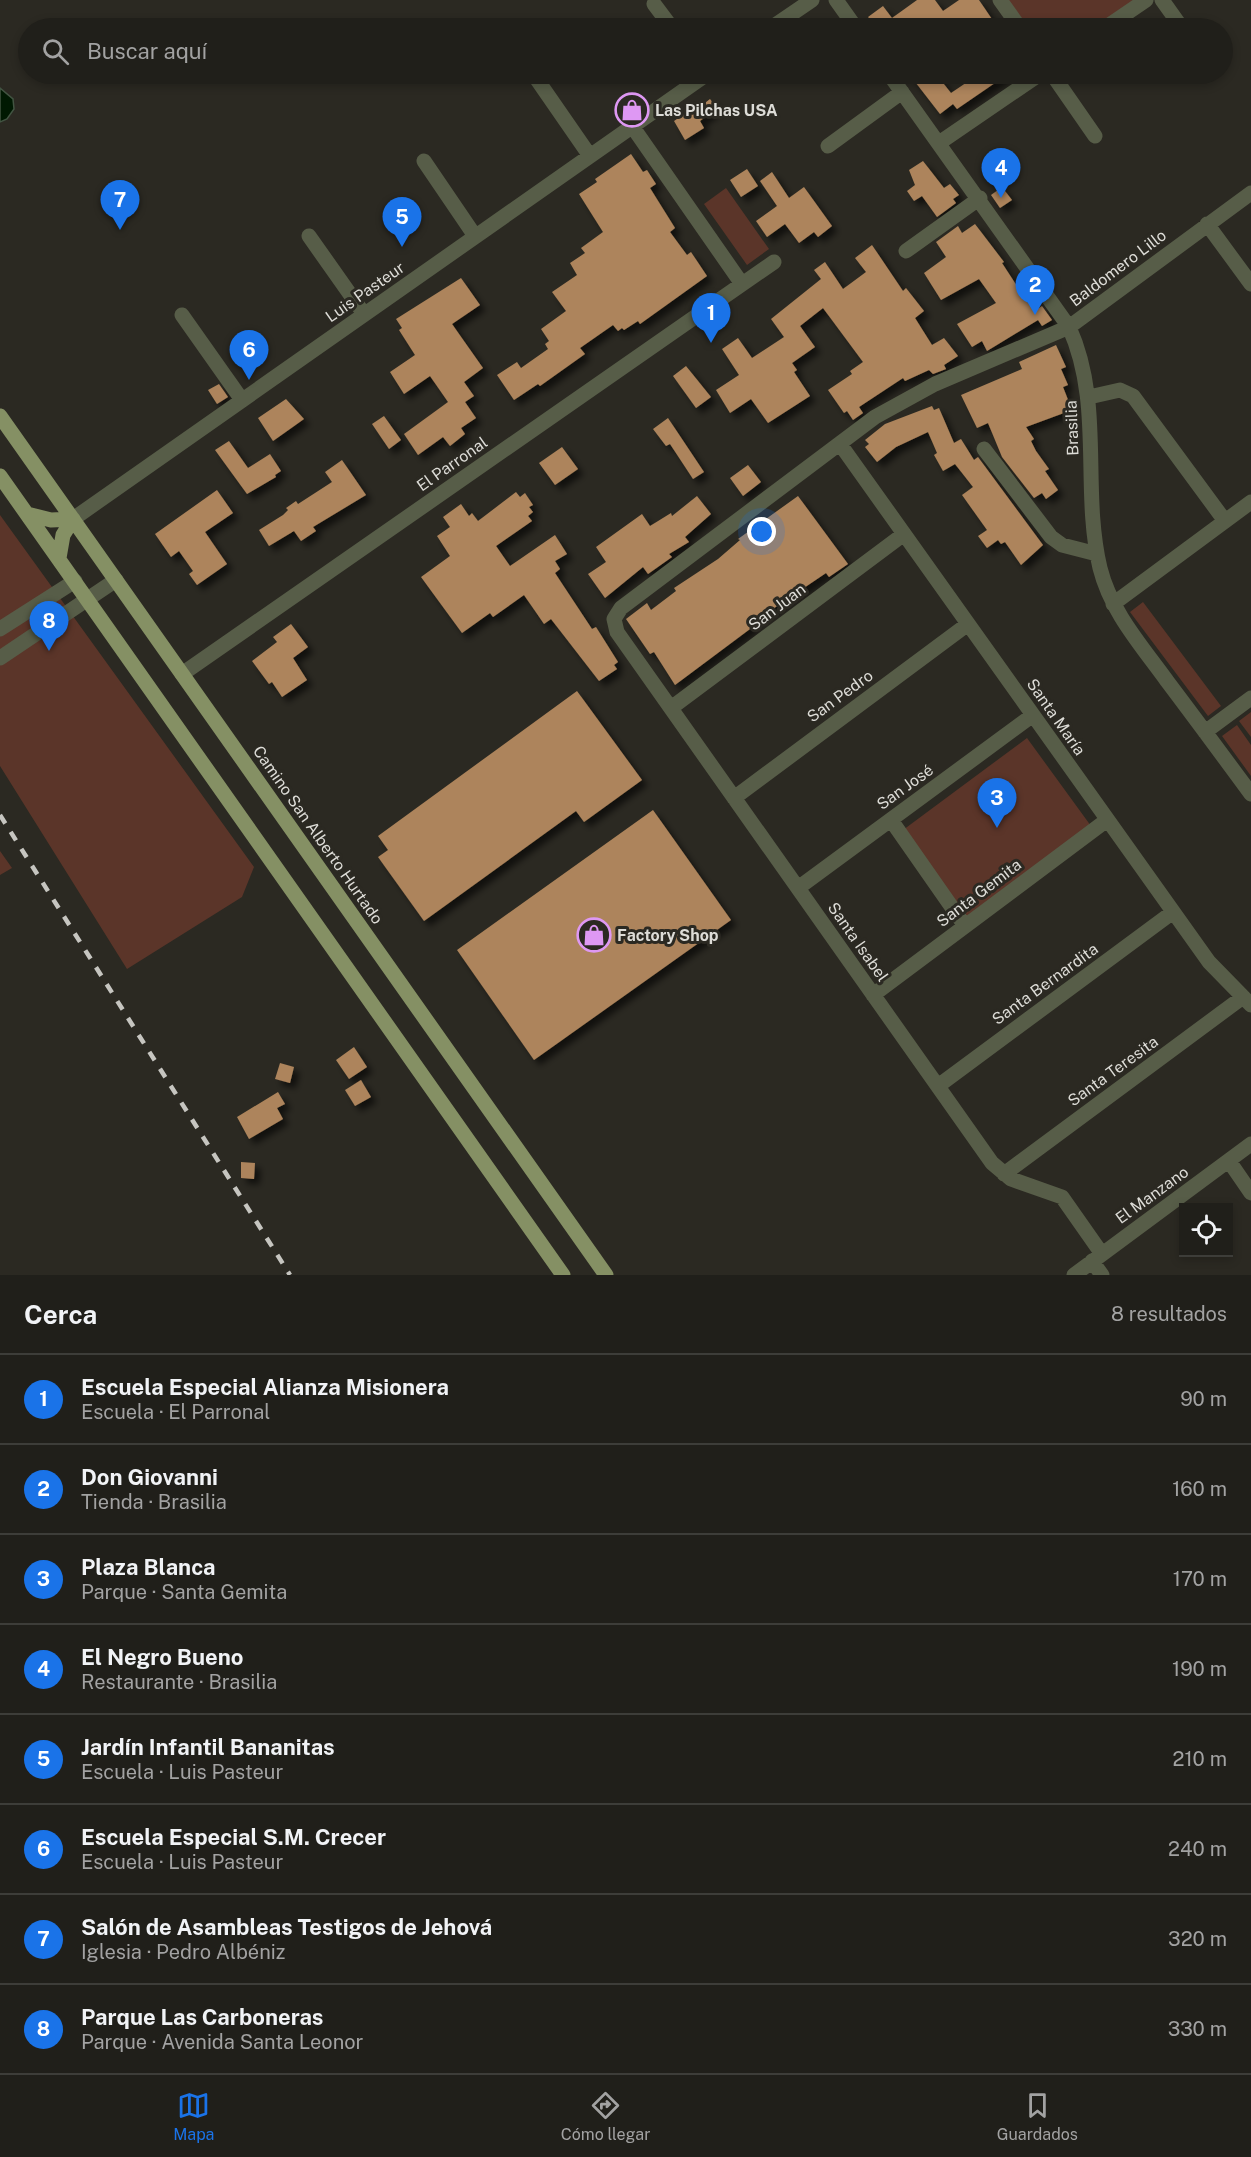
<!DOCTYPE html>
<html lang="es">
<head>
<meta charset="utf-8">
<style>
	body { margin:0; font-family:"Public Sans",sans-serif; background:#282723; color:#f1f3f6 }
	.controls { position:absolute; right:18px; bottom:18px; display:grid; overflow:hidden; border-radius:0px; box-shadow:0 3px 9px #0003 }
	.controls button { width:54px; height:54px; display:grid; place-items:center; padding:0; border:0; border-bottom:2px solid #3d3d39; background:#201f1a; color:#f1f3f6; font:30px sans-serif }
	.you { position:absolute; left:762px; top:532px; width:21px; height:21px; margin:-15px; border:4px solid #fff; border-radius:50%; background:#1a73e8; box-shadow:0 0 0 9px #1a73e833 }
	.badge { display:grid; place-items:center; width:39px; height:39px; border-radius:50%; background:#1a73e8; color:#fff; font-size:20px; font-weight:700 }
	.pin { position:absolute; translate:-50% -50px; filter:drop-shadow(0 2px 3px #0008) }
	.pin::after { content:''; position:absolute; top:32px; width:21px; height:18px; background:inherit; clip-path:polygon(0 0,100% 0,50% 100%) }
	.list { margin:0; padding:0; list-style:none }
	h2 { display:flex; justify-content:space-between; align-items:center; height:78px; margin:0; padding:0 24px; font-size:26px }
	h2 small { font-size:20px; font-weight:400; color:#a2a2a2 }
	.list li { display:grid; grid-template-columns:39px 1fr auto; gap:18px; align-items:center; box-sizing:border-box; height:90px; padding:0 24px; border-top:2px solid #3d3d39 }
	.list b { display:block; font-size:22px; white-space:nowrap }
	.list p { margin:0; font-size:20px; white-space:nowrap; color:#a2a2a2 }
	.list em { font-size:20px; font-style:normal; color:#a2a2a2 }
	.icon { flex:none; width:33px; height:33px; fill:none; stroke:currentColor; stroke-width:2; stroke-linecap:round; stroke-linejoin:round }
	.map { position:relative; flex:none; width:1251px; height:1275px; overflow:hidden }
	.search { position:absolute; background:#201f1a; box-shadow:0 3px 9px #0003; left:18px; right:18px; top:18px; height:66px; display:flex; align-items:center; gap:15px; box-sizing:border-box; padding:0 21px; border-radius:33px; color:#a2a2a2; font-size:22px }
	.sheet { height:798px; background:#201f1a }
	nav { display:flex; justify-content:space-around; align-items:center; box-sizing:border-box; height:84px; border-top:2px solid #3d3d39; background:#201f1a; font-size:16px; color:#a2a2a2 }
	nav a { display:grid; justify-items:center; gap:3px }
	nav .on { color:#1a73e8 }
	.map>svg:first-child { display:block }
	.green { fill:#5b3529 }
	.water { fill:#001902; stroke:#425442; stroke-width:1.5 }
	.building { fill:#ad845b; filter:url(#shadow) }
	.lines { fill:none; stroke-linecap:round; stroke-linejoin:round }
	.minor { stroke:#575d48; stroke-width:15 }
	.major { stroke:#859064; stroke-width:15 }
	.rail { stroke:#c6c5c0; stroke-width:4.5; stroke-dasharray:10 10; stroke-linecap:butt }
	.labels { text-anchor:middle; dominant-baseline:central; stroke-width:6; stroke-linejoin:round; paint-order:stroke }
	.poi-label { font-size:16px; font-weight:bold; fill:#dddcd7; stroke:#2b2922; text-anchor:start }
	.street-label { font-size:16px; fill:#dddcd7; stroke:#2b2922 }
</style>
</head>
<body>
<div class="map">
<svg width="1251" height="1275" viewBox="0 0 1251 1275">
	<defs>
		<filter id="shadow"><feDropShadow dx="5.5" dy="5.5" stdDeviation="3" flood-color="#0009"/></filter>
	</defs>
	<rect width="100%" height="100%" fill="#2b2922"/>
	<path class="green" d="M1008,0h127l-42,28h-64z
		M726,188l43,61 -22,16 -43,-61z
		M0,515l254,352 -12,30 -115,72 -127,-203z
		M1143,602l78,104 -13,10 -78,-104z
		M1251,712v25l-12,-16z
		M1237,725l14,20v31l-29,-40z
		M1027,738l64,88 -124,92 -64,-88z
		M0,851l12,17 -12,7z"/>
	<path class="water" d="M0,88l13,11 1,10 -7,10 -7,3z"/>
	<path class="building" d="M917,0h18l8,11 16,-11h20l19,28h-121l-9,-11 15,-11 9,12z
		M909,74h27l15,19 28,-19h29l-51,35 -4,-5 -13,10z
		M710,99l7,9 -17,13 4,7 -19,12 -11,-19 16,-11 2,3z
		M631,154l12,18 4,-2 9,14 -6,4 25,40 -5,4 17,23 4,-3 16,24 -67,48 -2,-3 -14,9 -2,-2 -4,3 -5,-6 -33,23 5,6 -45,32 -2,-2 -24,16 -17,-25 20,-13 4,6 27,-19 -3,-5 4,-3 -8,-12 25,-18 -14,-19 25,-17 -7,-12 15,-10 -4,-5 22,-16 -24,-38 18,-12 -2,-3z
		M923,161l21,27 6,-4 9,11 -6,4 3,4 -19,14 -15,-21 -8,5 -7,-10 8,-6 -6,-15z
		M747,169l11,17 -17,11 -11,-17z
		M772,172l17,26 15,-11 28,39 -14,11 -4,-5 -15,11 -14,-19 -18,13 -11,-16 21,-15 -17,-25z
		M1002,187l10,13 -12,8 -9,-13z
		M975,224l29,38 -2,1 26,40 3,-1 5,8 6,-4 10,14 -10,6 -4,-6 -51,31 -5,-10 -10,6 -15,-23 39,-21 -17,-24 -38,21 -17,-27 22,-16 -10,-15 22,-16 4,7z
		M872,245l31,46 3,-3 18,23 -9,7 17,27 12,-7 14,18 -14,9 2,4 -13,5 -4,-4 -24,11 -2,-3 -44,29 4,6 -10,7 -6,-9 -3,2 -16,-23 24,-16 -2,-3 13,-9 -40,-54 -23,18 15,21 -23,16 5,7 -3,2 16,24 -42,27 -17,-24 -21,14 -14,-23 23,-15 -17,-26 16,-11 14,20 32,-21 -13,-18 50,-40 -7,-9 11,-8 18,27 23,-17 -11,-14z
		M461,278l19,27 -28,19 31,44 -19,14 10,14 -9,6 11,16 -15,10 4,6 -15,12 -7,-9 -25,18 -14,-21 44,-32 -18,-26 -26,18 -14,-22 25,-17 -16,-25 3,-2 -6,-9z
		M1056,345l10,22 -5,2 7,16 -5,2 9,23 -46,17 8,12 -3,2 5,10 13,18 -4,2 13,19 -12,9 -4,-6 -8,5 -32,-41 -14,-34 -11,5 -16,-33 61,-26 -3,-7z
		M686,366l25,31 -15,11 -23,-32z
		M219,384l9,13 -11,7 -9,-14z
		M286,399l18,20 -31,22 -15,-23z
		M932,406l2,4 5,-2 15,35 7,-4 13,21 4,-3 65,88 -22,20 -16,-23 -4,2 -3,-4 -11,8 -9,-12 9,-6 -25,-35 11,-8 -18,-23 -12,7 -9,-16 3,-2 -9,-21 -32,15 -19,15 -12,-15 4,-3 -4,-4 20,-16z
		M384,416l17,24 -12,9 -17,-25z
		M668,418l36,54 -11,7 -23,-35 -4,2 -13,-17z
		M229,441l19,27 22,-14 11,17 -6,4 1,2 -29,17 -32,-44z
		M562,447l16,22 -23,16 -16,-22z
		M342,460l24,35 -53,32 3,4 -15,10 -7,-10 -25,15 -10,-16 24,-15 5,-5 -2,-2 10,-7 2,3 34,-22 -7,-10z
		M748,465l13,17 -18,14 -13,-18z
		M217,490l16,23 -28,19 22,32 -30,21 -8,-11 4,-3 -14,-20 -8,6 -16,-23z
		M516,492l4,5 5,-4 8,12 -4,2 4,5 -5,4 4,5 -36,25 14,20 45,-31 12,19 -12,7 5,8 -5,4 37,56 4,-2 22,35 -4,3 3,4 -18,12 -48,-62 -7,5 -20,-29 -31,22 -3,-4 -28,20 -41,-56 29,-21 -13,-20 13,-9 -7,-10 18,-13 8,12 3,-3 6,8z
		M697,496l14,18 -26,23 4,5 -20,12 3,3 -24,17 -5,-7 -38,31 -17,-24 18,-12 -10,-15 46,-33 8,12 21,-13 1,3z
		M798,496l50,68 -19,13 -3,-4 -74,50 2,3 -79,59 -21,-33 -4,2 -24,-35 21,-16 4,7 25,-19 -2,-3 44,-29 22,-19 -2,-1z
		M291,624l17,23 -15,11 14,22 -25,17 -10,-15 -3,2 -17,-23 25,-19 -4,-5z
		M577,691l65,89 -58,42 -8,-11 -152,110 -46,-64 10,-7 -10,-14z
		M653,810l78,110 -197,140 -77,-110z
		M354,1047l13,20 -18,12 -13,-19z
		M280,1063l14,4 -4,16 -15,-4z
		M361,1080l10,17 -16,9 -10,-16z
		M278,1092l7,12 -8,4 6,11 -34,20 -12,-22z
		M241,1162l14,1 -1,16 -13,-1z"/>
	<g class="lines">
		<path class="minor" d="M836,0l20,28
			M1000,0l20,28
			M1162,0l20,28
			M654,4l18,24
			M771,28l41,-28
			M1105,28l41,-28
			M889,74l180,253c35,77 12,161 31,241 11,44 41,77 67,113 28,37 56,75 84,113
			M1052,74l43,62
			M536,78l54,78
			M632,126l110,158
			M939,143l101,-69
			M828,146l74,-54
			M424,161l51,75
			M1207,224l44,60
			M309,236l55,78
			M906,251l74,-53
			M182,315l60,85
			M1089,397l31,-7 13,6 92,125
			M840,444l369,518 42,43
			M984,449l67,88 11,8 35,9
			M73,519l634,-445
			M1113,604l138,-102
			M0,629l75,-48
			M0,658l116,-78
			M182,674l592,-412
			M671,708l233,-174
			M1205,732l46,-34
			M734,798l234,-174
			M891,820l74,106
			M798,888l235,-173
			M873,995l234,-175
			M938,1086l235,-174
			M1229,1161l22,32
			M1004,1174l239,-177
			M1102,1254l-40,-57 -51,-18 -19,-16 -375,-531 -3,-13 7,-11 254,-191 60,-33 134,-57 182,-134
			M1092,1261l10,14
			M1074,1275l177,-131"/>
		<path class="major" d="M0,416l606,859
			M0,476l563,799
			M27,514l24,6 22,-1
			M59,558l4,-23 10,-16"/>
		<path class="rail" d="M0,815l290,460"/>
	</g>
	<defs>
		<g id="shop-ring" transform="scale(1.725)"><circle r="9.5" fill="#2b2922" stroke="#de98f3" stroke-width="1.5"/><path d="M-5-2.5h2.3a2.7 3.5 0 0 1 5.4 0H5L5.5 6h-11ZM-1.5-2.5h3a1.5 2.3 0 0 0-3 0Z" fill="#de98f3"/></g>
	</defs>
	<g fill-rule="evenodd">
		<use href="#shop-ring" x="632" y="110"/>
		<use href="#shop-ring" x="594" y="935"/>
	</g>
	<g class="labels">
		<g class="poi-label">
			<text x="655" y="110">Las Pilchas USA</text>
			<text x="617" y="935">Factory Shop</text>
		</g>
		<g class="street-label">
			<text transform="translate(1118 268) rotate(-37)">Baldomero Lillo</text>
			<text transform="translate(365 292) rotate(-35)">Luis Pasteur</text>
			<text transform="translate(1072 428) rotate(-92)">Brasilia</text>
			<text transform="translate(452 464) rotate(-35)">El Parronal</text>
			<text transform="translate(777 607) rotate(-37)">San Juan</text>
			<text transform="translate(840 696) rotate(-36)">San Pedro</text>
			<text transform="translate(1056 717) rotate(55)">Santa María</text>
			<text transform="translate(905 787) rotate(-36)">San José</text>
			<text transform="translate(318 835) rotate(55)">Camino San Alberto Hurtado</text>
			<text transform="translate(979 893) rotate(-37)">Santa Gemita</text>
			<text transform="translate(858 942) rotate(55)">Santa Isabel</text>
			<text transform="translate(1045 984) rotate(-36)">Santa Bernardita</text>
			<text transform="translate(1113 1071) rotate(-36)">Santa Teresita</text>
			<text transform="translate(1152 1195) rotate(-36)">El Manzano</text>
		</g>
	</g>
</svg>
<div class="controls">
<button><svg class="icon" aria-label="locate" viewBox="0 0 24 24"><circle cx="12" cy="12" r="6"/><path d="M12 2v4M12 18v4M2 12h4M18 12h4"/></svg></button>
</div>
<div class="you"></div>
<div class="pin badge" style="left:711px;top:343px">1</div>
<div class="pin badge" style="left:1035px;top:315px">2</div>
<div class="pin badge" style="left:997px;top:828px">3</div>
<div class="pin badge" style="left:1001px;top:198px">4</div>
<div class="pin badge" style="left:402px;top:247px">5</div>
<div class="pin badge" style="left:249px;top:380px">6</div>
<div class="pin badge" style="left:120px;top:230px">7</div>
<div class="pin badge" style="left:49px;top:651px">8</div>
<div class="search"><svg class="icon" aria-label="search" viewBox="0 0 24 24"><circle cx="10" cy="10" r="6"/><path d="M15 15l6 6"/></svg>Buscar aquí</div>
</div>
<section class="sheet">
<h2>Cerca<small>8 resultados</small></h2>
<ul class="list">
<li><span class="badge">1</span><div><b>Escuela Especial Alianza Misionera</b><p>Escuela · El Parronal</p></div><em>90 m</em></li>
<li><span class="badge">2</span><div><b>Don Giovanni</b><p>Tienda · Brasilia</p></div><em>160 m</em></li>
<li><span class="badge">3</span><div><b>Plaza Blanca</b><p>Parque · Santa Gemita</p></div><em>170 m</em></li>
<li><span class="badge">4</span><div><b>El Negro Bueno</b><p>Restaurante · Brasilia</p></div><em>190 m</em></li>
<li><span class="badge">5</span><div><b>Jardín Infantil Bananitas</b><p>Escuela · Luis Pasteur</p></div><em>210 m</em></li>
<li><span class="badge">6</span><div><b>Escuela Especial S.M. Crecer</b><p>Escuela · Luis Pasteur</p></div><em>240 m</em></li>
<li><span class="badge">7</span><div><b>Salón de Asambleas Testigos de Jehová</b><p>Iglesia · Pedro Albéniz</p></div><em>320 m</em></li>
<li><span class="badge">8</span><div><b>Parque Las Carboneras</b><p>Parque · Avenida Santa Leonor</p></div><em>330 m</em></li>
</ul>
</section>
<nav>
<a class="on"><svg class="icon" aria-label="map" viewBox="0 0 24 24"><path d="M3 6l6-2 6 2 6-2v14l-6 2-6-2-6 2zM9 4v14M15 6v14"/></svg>Mapa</a>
<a><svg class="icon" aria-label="directions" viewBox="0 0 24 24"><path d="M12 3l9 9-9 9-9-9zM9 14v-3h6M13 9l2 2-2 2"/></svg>Cómo llegar</a>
<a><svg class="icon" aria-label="saved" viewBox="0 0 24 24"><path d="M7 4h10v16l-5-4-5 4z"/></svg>Guardados</a>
</nav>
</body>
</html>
